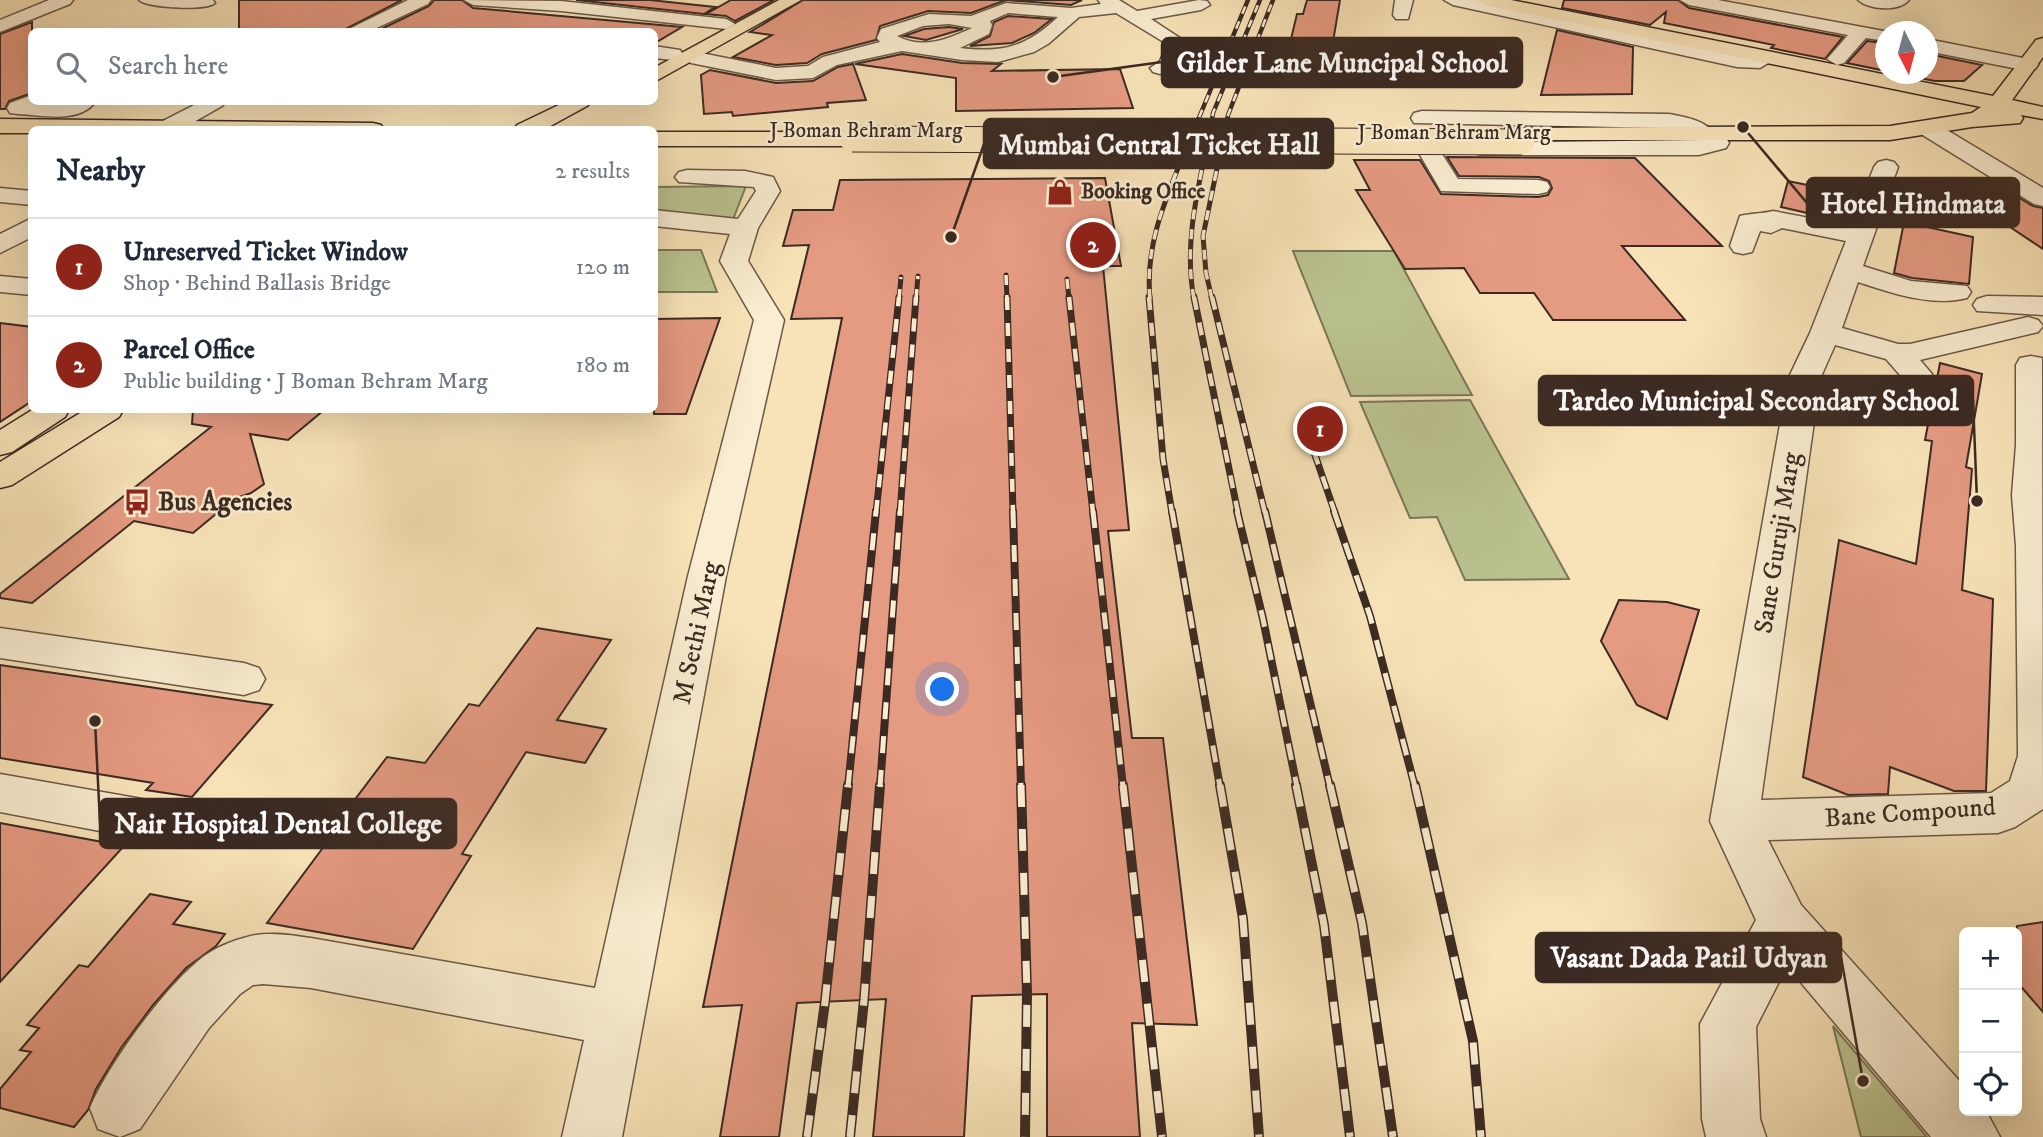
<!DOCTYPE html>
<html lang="en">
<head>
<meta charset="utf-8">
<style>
	body { margin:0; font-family:"IM FELL DW Pica",serif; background:#f6f6f7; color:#1f2937 }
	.controls { position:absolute; right:21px; bottom:21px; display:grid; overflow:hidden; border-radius:10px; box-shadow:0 7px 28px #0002 }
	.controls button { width:63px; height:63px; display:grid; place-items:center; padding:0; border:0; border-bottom:2px solid #e0e1e3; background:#fff; color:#1f2937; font:35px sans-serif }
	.compass { position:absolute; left:1875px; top:21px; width:63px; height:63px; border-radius:50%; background:#fff; box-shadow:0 7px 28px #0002; rotate:174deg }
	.you { position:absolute; left:943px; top:690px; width:24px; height:24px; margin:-18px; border:5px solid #fff; border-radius:50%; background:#1a73e8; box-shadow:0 0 0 10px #1a73e833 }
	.badge { display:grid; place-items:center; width:46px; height:46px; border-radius:50%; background:#8f2418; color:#fff; font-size:23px; font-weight:700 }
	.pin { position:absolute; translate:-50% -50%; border:4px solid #fff; box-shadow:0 2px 7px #0006 }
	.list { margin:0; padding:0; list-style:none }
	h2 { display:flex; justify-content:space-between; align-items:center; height:91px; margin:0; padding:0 28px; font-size:30px }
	h2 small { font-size:23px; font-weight:400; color:#747a83 }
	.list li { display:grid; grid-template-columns:46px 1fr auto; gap:21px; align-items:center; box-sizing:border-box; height:98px; padding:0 28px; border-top:2px solid #e0e1e3 }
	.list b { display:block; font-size:26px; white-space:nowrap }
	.list p { margin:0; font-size:23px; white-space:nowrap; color:#747a83 }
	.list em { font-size:23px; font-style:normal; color:#747a83 }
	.icon { flex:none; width:38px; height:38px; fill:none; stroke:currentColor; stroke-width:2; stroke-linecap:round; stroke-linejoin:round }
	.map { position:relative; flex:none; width:2043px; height:1137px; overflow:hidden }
	.search { position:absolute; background:#fff; box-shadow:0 7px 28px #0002; left:28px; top:28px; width:630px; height:77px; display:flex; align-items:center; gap:18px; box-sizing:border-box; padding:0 24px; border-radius:10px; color:#747a83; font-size:26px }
	.panel { position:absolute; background:#fff; box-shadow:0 7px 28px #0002; left:28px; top:126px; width:630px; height:287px; border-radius:10px }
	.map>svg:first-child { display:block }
	.green { fill:#bbc490; stroke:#7b775a; stroke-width:2 }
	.building { fill:#e59a82; stroke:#3b2a23; stroke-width:2 }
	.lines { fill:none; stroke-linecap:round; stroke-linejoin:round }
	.minor-casing { stroke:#6a5848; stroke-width:3 }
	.major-casing { stroke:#3b2a23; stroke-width:3 }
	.minor { fill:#faedd1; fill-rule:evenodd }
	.major { fill:#f8e3b8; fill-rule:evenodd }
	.rail-far4-casing { stroke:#3b2a23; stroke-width:4.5 }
	.rail-far3-casing { stroke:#3b2a23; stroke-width:5 }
	.rail-far2-casing { stroke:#3b2a23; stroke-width:7 }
	.rail-far1-casing { stroke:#3b2a23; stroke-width:8 }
	.rail-casing { stroke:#3b2a23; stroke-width:10 }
	.rail-far4 { stroke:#faedd1; stroke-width:2.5; stroke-dasharray:8; stroke-linecap:butt }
	.rail-far3 { stroke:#faedd1; stroke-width:3.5; stroke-dasharray:10; stroke-linecap:butt }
	.rail-far2 { stroke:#faedd1; stroke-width:4.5; stroke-dasharray:13; stroke-linecap:butt }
	.rail-far1 { stroke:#faedd1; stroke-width:5; stroke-dasharray:17; stroke-linecap:butt }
	.rail { stroke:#faedd1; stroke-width:7; stroke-dasharray:22; stroke-linecap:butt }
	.major-bridge-casing { stroke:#3b2a23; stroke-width:27; stroke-linecap:butt }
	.major-bridge { stroke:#f8e3b8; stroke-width:25 }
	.labels { text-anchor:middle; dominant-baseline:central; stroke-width:5; stroke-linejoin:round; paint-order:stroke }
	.far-street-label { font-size:21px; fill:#3b2a23; stroke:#faedd1 }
	.far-poi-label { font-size:21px; font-weight:bold; fill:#3b2a23; stroke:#faedd1; text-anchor:start }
	.poi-label { font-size:26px; font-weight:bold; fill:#3b2a23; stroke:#faedd1; text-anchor:start }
	.street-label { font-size:26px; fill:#3b2a23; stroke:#faedd1 }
	.leader { fill:none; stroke:#3b2a23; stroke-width:2.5 }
	.callout-dot { fill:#3b2a23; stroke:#faedd1; stroke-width:2.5 }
	.callout { fill:#3b2a23; stroke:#3b2a23; stroke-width:2.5 }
	.callout-label { font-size:28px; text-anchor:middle; font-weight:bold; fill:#fff }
</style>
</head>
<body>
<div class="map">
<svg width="2043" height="1137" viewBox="0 0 2043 1137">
	<rect width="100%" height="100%" fill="#f8e3b8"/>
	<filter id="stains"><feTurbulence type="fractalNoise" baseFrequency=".00286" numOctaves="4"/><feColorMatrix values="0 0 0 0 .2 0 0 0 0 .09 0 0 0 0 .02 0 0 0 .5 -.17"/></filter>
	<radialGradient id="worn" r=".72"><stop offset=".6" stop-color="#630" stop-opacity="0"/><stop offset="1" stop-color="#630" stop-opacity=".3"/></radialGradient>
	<path class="green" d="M746,186l-14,36h-77l-1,-35z
		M655,250h46l16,42h-62z
		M1293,251h101l78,144 -121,1z
		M1470,400l99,179 -104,1 -28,-63 -27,1 -50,-116z
		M1833,1026l94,111h-66z"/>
	<path class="building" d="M239,0h163l-62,32 -101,-1z
		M434,0h28l11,8 209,19 -27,16 -1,-11h-279l54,-26z
		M576,0h74l65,7 -11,7z
		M731,0h43l-39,21 -9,-5 -20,-2z
		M803,0h279l-11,5 -65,-5 -35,13 -43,-2 -48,15 -4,14 -54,14 -15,9 -31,2 -43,-8 39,-22 -22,-3z
		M1307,0h33l-7,42 -42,-3 6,-25h6z
		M1564,0h114l11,8 154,29 -18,22 -54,-11 3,-3 -110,-22 2,-11 -16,13 -88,-17z
		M1008,16l44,3 -18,14 -22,10 -42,3 20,-10 4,-14z
		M32,22v71l-23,8 -4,8h-5v-75z
		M949,27l14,2 -37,11 -22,-4 20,-7z
		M1557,30l76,17 -1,47 -91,1z
		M1867,41l19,2v28l-39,-8z
		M902,54l60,9 39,1 -9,7 128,-2 13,39 -177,3v-33l-101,-14z
		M1928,54l54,11 -18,16h-29l-36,-7h29z
		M853,64l13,36 -39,3 1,4 -95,9 -1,-4 -28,2 -3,-39 9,-5 66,13 37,-2 25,-14z
		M1447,157l188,1 87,88h-100l63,74h-132l-19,-27h-54l-16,-25 -59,1 -49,-79h14l-16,-30h66l21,34 97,3 10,-2 4,-7 -3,-7 -10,-4 -80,-1z
		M1105,178l16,88h-18l26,264 -21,1 24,207h31l34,287 -65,-2 8,114h-93v-143l-75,2 -8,141h-91l13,-138 -89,4 -18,134h-59l22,-132 -39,2 139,-689 -51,1 18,-74 -26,1 10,-36h40l7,-30z
		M1788,181l34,7 -6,27 -35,-8z
		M2003,188l30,18 10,2v41l-90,-60z
		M1904,222l69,15 -4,47 -57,-6 -18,-5z
		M720,318l-34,96h-32v-95z
		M0,323l32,4v74l-32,21z
		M1940,363l42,11 -16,93 6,2 -10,121 31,9 -7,192h-32l-64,-24 -2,27 -40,1 -45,-18 36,-237 77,24 16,-123 -7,-1z
		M193,410h131l-36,30 -38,-6 14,50 -13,9 -17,6 -41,34 -59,-12 -102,82 -32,-5v-4l211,-167 -19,-3z
		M1619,600l48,2 32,8 -32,109 -30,-14 -36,-64z
		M537,628l74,12 -54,80 49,9 -21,34 -59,-11 -64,102 9,2 -58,93 -146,-26 75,-101h-4l49,-65 38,6 44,-59 10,2z
		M0,665l272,40 -80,92 -46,-7 7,-7 -153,-25z
		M0,823l124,23 -124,136z
		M150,894l41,8 -18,22 52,10 -9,12 -30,22 -33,37 -32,43 -25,41 -8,21 -14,17 -74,-19v-19l31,-37 -11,-2 19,-22 -12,-3 52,-60 9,2z
		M2043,922v90l-26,-30v-56z"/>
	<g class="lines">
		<g class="minor-casing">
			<path id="minor" d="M49,0h24l-3,4 -70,28v-12z
				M139,0h74l2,3c-8,8 -68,5 -76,-3z
				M408,0h23l-3,4 -60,28h-25z
				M464,0l97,1 165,18 9,5 -9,5 -165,-18 -88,-6z
				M1098,0h21l18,11 62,-11 8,1 3,4 -9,5 -50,9 35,23 -10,27 -16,5 -7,-2 -3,-4 10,-7 7,-17 -51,-31 -37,4 -31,27 -14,8 -36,10 -36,-2 -60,-9 -65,14 -24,13 -37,2 -85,-17 -10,-6 10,-6 85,17 32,-2 15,-9 57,-15 -3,-4 4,-9 48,-15 42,2 35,-13 65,5 30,-4zM1008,13l50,4c-32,30 -55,36 -98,31l29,-14 3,-9 -2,-4zM949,24l23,4c-24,11 -49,22 -75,8l26,-10z
				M1395,0h18l-5,19h-12l-3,-4z
				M1444,0h34l259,55 23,1 10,6 -10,6 -23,-1 -284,-62z
				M1680,0h38l171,32h-4v9l-19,-3 -22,25 -7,2 -10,-6 21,-24 -159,-30z
				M1858,0h51c-10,12 -40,10 -51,0z
				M1927,39l101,20 7,2 3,4 -3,4 -7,2 -101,-20z
				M654,46l26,4 3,4 -10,6 -19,-2z
				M32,95v7h63c-16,22 -54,13 -77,12l-8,-1 -3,-5 3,-5z
				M200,102h26l-4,4 -42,24h-28l3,-5z
				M1422,111l247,3c16,3 36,6 46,20l-2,3 13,1 3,5 -3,5 -27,7h-217l-8,-2 -3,-5 3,-5 228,-3 -33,-12 -255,-5 -3,-5 3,-5z
				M1929,122l8,2 106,64v18l-9,-2 -113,-70 -3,-5 3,-5z
				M1427,141l8,2 23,36 80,1 9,2 3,5 -3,5 -9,2 -97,-3 -25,-43 3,-5z
				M1886,160l8,2 4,5 -35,99 48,15 56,5 4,6 -4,6c-36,9 -75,-5 -109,-16l-16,46 56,16h12l118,-27 10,3 5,6 -5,6 -118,28 12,14 -1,21 -5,7 -11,3 -11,-3 -5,-7 1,-20 -14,-16 -51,-14 -15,34 -59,421 230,-7 19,-12 8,-25 -2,-210 -4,-51 4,-50v-80l4,-7 11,-2 11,2 1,451 -28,18 -17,6 -230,7 33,65 163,181v25h22l14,26h-69l-144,-171 -31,61 4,92 6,18h-60l-4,-18 -2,-95 56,-104 -46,-99 78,-442 22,-46 36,-92 -64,-13 -11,5 -11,-2 -8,21 -9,2 -9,-2 -4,-6 10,-30c12,-3 21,-2 33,-5l78,15 23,-59 4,-5z
				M687,170l58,1 28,6 7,14 -22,37 -10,33 36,59 -58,256 -104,561h-60l22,-97 -273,-52 -48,-4 -10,1 -13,9 -31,34 -69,101 -20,8 -22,-8 -8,-21c18,-43 75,-122 113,-151 12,-9 28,-16 44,-20 20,-6 43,-2 64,1l284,50 93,-412 66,-256 -34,-59 10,-27 -76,-8v-16l84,9 18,-28 -2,-4 -75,-5 -4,-5 4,-5z
				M0,188l32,3v14l-32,-3z
				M32,218v19l-32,16v-19z
				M0,276l32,3v16l-32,-3z
				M1987,296l56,1v18l-66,-4 -4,-6 4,-6z
				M0,628l244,35 15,5 6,11 -6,11 -15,5 -244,-37z
				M0,774l142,25 17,6 7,14 -7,14 -17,6 -142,-27z"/>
		</g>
		<g class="major-casing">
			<path id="major" d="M779,0h22l-147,82v-14z
				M1476,0h35l482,96 43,-56 7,-2v19l-31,43 31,7v12l-22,-4 2,3 -3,5 -48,4 -82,13h-376l-8,-2 -3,-5 3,-5 384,-2 82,-13 9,-6 -496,-102z
				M565,102h26l-4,4 -44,24h-29l3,-5z
				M0,119l373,4 8,2 3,5h-352v3h-32z
				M654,132h198l8,2 3,5 -3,5 -8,2h-198z
				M32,410h37l-4,7 -53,35 -12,3v-25z
				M85,410h38l-4,7 -107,68 -12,3v-26z"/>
		</g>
		<use href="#minor" class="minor"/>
		<use href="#major" class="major"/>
		<g class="rail-far4-casing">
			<path id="rail-far4" d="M1193,132l55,-132
				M1210,132l3,-19 47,-113
				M1225,132l3,-17 45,-115"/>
		</g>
		<g class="rail-far3-casing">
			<path id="rail-far3" d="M1006,275l1,24
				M1067,279l2,20
				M899,299l2,-22
				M916,299l2,-23
				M1150,299c-6,-62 22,-112 43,-169
				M1194,299c-11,-57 5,-113 16,-169
				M1212,299l-6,-26 -3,-37 22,-106"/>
		</g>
		<g class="rail-far2-casing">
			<path id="rail-far2" d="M1007,297l6,216
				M1069,297l24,216
				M1149,297l14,162 9,54
				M1194,297l44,216
				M1212,297l53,216
				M1314,452l21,61
				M876,513l23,-216
				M900,513l16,-216"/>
		</g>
		<g class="rail-far1-casing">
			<path id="rail-far1" d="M1013,511l8,276
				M1093,511l30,276
				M1172,511l48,276
				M1237,511l26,108 34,168
				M1265,511l65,276
				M1334,511l36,105 45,171
				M848,787l28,-276
				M880,787l20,-276"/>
		</g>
		<g class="rail-casing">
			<path id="rail" d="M1021,785l6,209 -2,143
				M1123,785l39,352
				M1220,785l23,134 16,218
				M1296,785l28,140 26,212
				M1330,785l32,138 31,214
				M1415,785l58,256 8,96
				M807,1137l18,-135 23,-217
				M850,1137l14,-137 16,-215"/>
		</g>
		<use href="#rail-far4" class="rail-far4"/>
		<use href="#rail-far3" class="rail-far3"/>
		<use href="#rail-far2" class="rail-far2"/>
		<use href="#rail-far1" class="rail-far1"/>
		<use href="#rail" class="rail"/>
		<g class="major-bridge-casing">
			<path id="major-bridge" d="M852,139l670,3"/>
		</g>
		<use href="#major-bridge" class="major-bridge"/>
	</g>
	<defs>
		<g id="shop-bare" transform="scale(2.1)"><path d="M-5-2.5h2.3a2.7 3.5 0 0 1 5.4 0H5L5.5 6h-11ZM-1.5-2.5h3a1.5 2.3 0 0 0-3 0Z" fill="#8f2418" stroke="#faedd1" stroke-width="2.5" paint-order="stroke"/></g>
		<g id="bus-bare" transform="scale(2.1)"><path d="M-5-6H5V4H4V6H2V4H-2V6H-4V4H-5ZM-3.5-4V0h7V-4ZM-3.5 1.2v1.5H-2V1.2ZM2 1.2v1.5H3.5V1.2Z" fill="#8f2418" stroke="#faedd1" stroke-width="2.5" paint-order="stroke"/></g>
	</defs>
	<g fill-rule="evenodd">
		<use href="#shop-bare" x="1060" y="192"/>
		<use href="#bus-bare" x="137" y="502"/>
	</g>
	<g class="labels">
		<g class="far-street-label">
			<text x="866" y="131">J Boman Behram Marg</text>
			<text x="1454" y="133">J Boman Behram Marg</text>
		</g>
		<g class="far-poi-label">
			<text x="1081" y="192">Booking Office</text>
		</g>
		<g class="poi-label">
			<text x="158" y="502">Bus Agencies</text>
		</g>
		<g class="street-label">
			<text transform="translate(1778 543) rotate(-81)">Sane Guruji Marg</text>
			<text transform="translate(697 633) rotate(-78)">M Sethi Marg</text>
			<text transform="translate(1910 813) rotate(-4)">Bane Compound</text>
		</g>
	</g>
	<path class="leader" d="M1053 77L1162 62M951 237L984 144M1743 127L1807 203M1977 501L1973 400M95 721L100 823M1863 1081L1841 957"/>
	<g class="callout-dot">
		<circle cx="1053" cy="77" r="7"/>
		<circle cx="951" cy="237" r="7"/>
		<circle cx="1743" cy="127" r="7"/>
		<circle cx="1977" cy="501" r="7"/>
		<circle cx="95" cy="721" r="7"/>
		<circle cx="1863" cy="1081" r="7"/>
	</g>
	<g class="callout">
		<rect x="1162" y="38" width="360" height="49" rx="7"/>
		<rect x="984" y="119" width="349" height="49" rx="7"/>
		<rect x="1807" y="178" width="212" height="49" rx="7"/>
		<rect x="1539" y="376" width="434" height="49" rx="7"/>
		<rect x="100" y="799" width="356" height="49" rx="7"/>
		<rect x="1536" y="933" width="305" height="49" rx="7"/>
	</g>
	<g class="callout-label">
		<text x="1342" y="72">Gilder Lane Muncipal School</text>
		<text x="1159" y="154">Mumbai Central Ticket Hall</text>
		<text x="1913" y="213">Hotel Hindmata</text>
		<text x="1756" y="410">Tardeo Municipal Secondary School</text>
		<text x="278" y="833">Nair Hospital Dental College</text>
		<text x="1689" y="967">Vasant Dada Patil Udyan</text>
	</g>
	<rect width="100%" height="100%" filter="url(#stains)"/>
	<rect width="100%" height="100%" fill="url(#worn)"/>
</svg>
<div class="controls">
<button>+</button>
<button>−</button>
<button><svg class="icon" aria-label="locate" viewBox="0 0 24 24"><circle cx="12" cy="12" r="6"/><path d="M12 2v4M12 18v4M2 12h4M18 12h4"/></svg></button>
</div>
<svg class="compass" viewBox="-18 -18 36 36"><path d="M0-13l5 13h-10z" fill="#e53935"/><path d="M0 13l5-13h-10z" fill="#747a83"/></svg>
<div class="you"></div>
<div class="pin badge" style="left:1320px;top:429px">1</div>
<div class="pin badge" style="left:1093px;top:245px">2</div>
<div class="search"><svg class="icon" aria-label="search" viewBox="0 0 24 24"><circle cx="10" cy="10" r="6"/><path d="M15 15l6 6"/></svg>Search here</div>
<section class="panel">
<h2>Nearby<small>2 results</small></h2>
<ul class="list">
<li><span class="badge">1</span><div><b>Unreserved Ticket Window</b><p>Shop · Behind Ballasis Bridge</p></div><em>120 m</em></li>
<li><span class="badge">2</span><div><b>Parcel Office</b><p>Public building · J Boman Behram Marg</p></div><em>180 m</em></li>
</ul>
</section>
</div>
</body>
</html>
